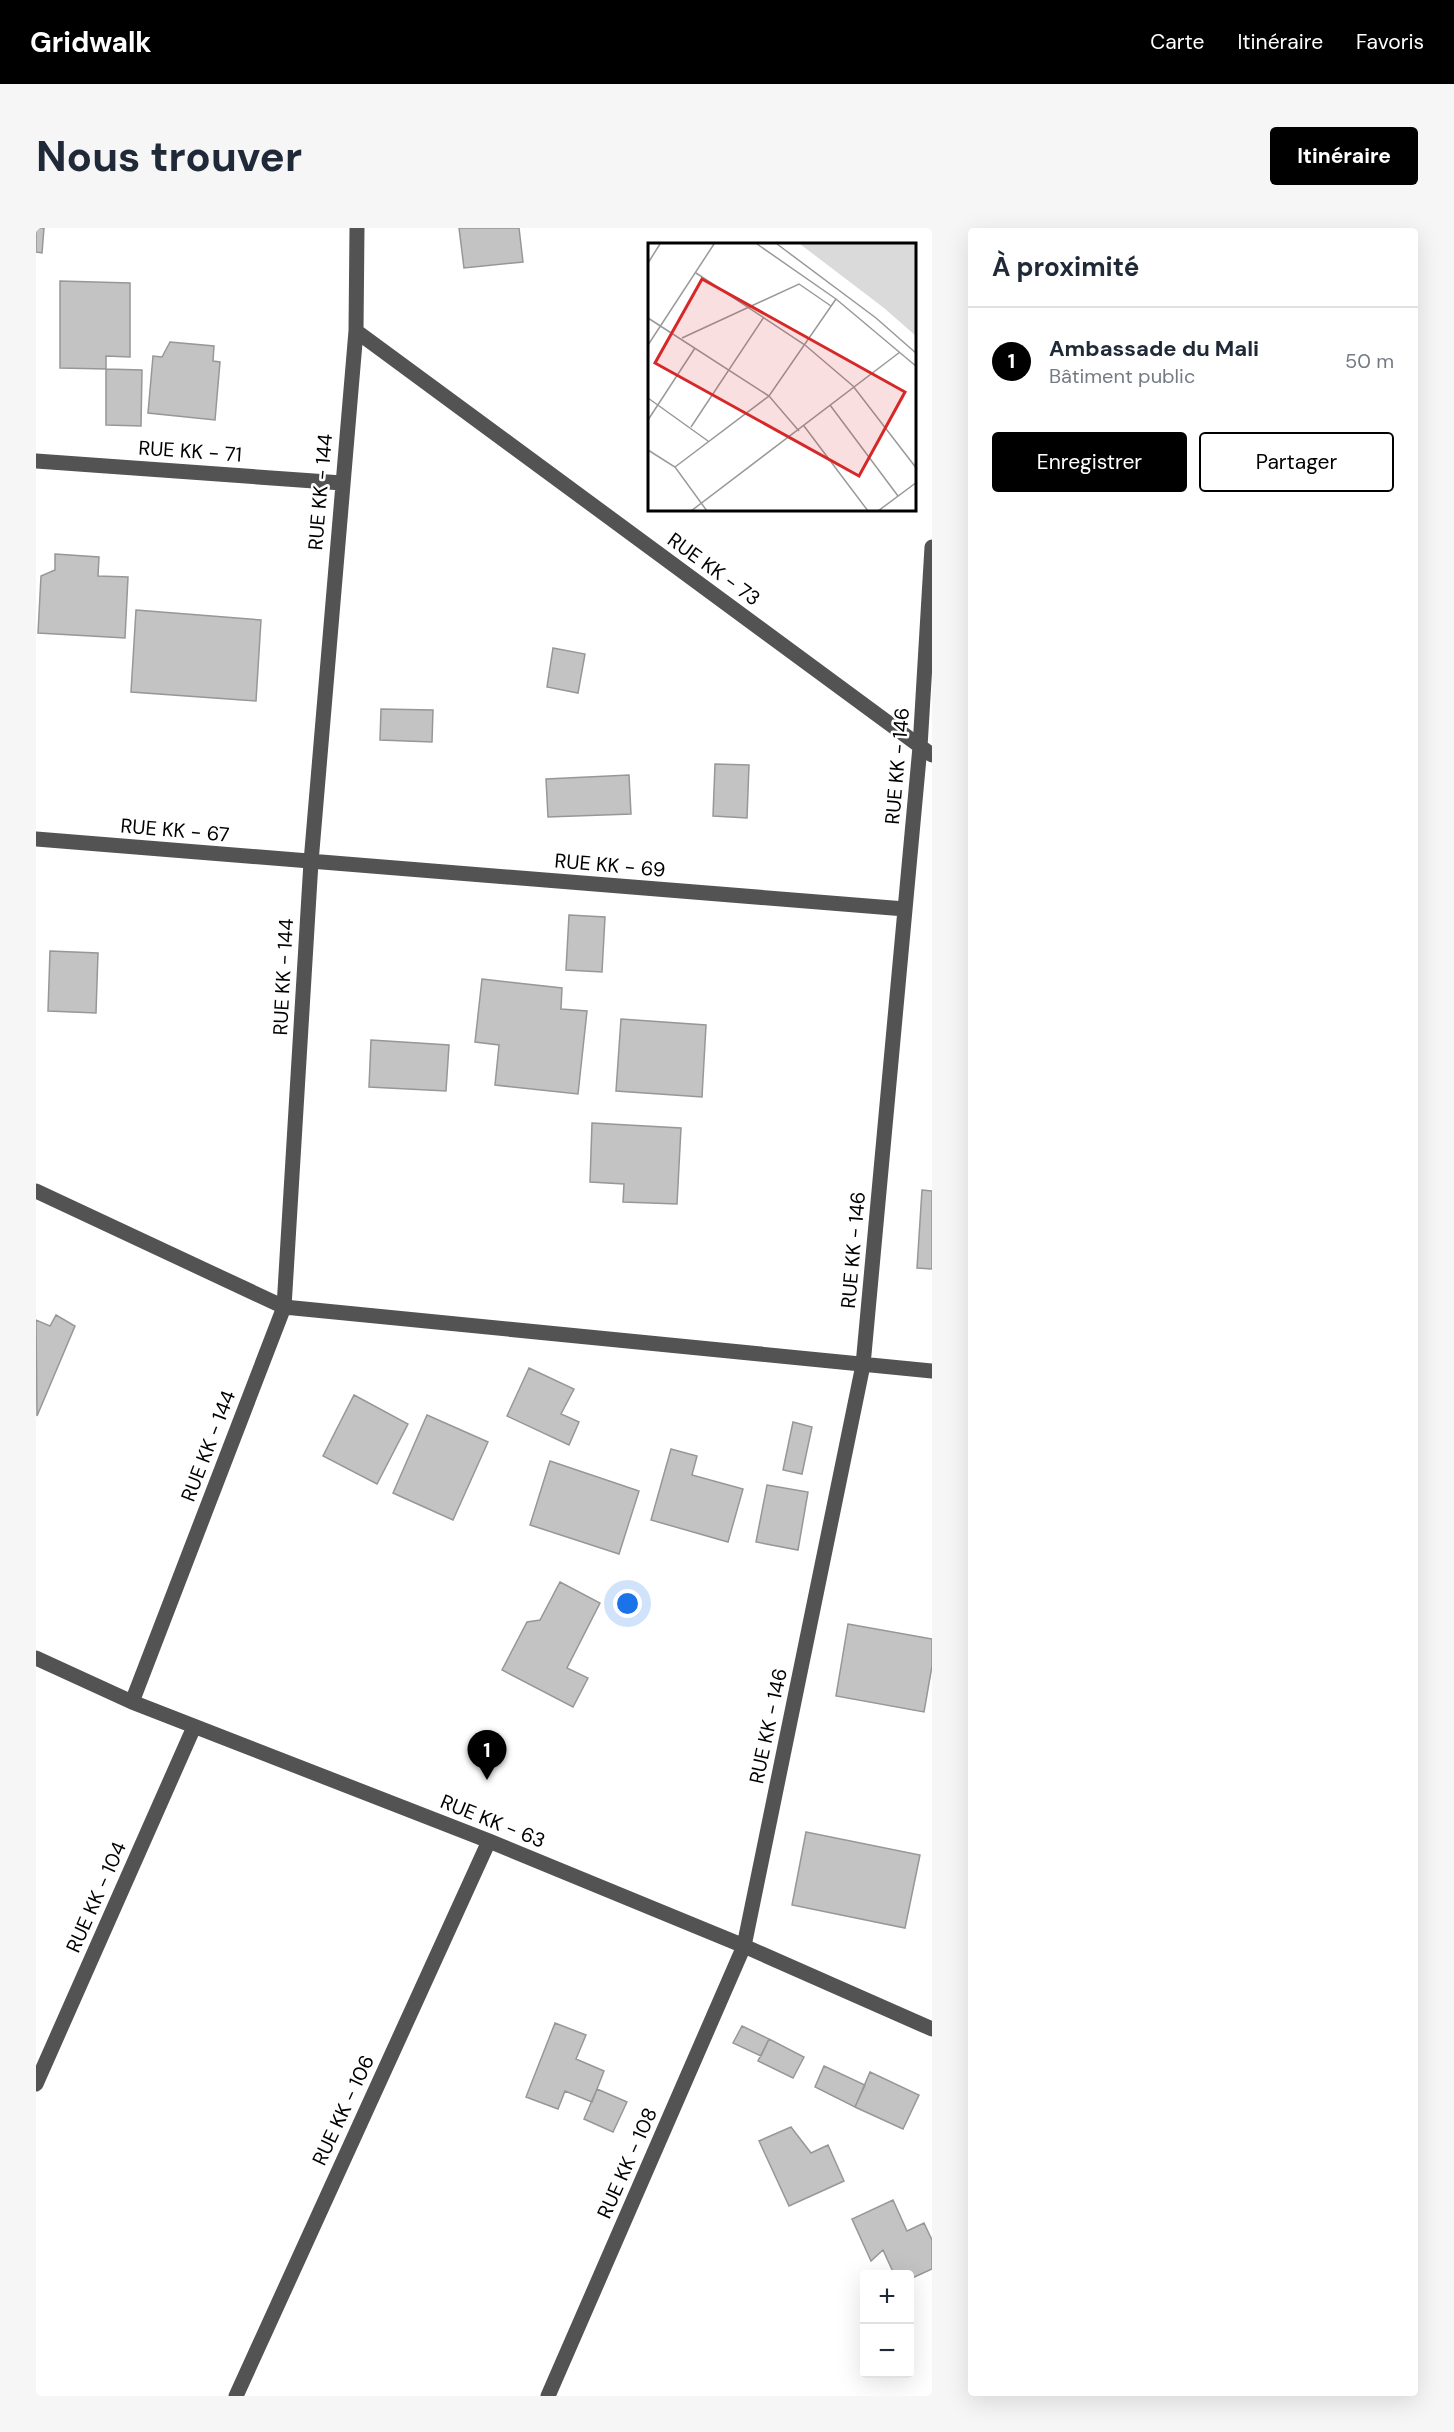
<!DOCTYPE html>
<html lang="fr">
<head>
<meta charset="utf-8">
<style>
	body { margin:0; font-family:"DM Sans",sans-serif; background:#f6f6f7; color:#1f2937 }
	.controls { position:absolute; right:18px; bottom:18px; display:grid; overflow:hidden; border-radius:6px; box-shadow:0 6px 24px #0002 }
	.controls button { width:54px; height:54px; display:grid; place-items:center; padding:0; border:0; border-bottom:2px solid #e0e1e3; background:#fff; color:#1f2937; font:30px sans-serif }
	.you { position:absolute; left:592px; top:1376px; width:21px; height:21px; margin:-15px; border:4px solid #fff; border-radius:50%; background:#1a73e8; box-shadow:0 0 0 9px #1a73e833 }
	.badge { display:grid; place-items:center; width:39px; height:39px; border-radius:50%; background:#000; color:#fff; font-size:20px; font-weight:700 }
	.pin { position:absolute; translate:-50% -50px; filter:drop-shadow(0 2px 3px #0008) }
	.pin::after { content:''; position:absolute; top:32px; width:21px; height:18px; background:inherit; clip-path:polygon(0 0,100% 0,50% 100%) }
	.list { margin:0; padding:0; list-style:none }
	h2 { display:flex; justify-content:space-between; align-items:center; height:78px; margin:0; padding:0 24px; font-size:26px }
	h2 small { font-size:20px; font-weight:400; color:#747a83 }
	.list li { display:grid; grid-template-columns:39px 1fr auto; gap:18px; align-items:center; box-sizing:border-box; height:108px; padding:0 24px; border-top:2px solid #e0e1e3 }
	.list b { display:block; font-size:22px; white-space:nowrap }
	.list p { margin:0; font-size:20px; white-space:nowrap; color:#747a83 }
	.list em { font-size:20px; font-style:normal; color:#747a83 }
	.actions { display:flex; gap:12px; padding:18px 24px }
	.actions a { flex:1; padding:14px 0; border:2px solid #000; border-radius:6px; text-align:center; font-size:21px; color:#000 }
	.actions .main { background:#000; color:#fff }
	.map { position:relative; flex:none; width:896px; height:2168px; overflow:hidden; border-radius:6px }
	header { display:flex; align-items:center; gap:36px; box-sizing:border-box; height:84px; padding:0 30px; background:#000; color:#fff }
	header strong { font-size:28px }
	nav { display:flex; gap:33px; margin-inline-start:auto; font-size:21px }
	.intro { display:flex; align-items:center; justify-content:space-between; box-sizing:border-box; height:144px; padding:0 36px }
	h1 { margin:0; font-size:42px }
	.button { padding:15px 27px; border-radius:6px; background:#000; color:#fff; font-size:21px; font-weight:700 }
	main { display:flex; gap:36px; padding:0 36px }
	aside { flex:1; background:#fff; border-radius:6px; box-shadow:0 6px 24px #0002 }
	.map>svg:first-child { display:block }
	.building { fill:#c3c3c3; stroke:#979797; stroke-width:1.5 }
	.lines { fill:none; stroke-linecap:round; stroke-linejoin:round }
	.minor { stroke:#535353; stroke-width:15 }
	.labels { text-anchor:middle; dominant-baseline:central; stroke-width:5; stroke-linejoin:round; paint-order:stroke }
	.street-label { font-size:20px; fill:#000; stroke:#fff }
	.inset-road { fill:none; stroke:#999; stroke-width:1.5 }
	.view { fill:#d62828; fill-opacity:0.15; stroke:#d62828; stroke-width:3 }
	.inset-edge { fill:none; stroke:#000; stroke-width:3 }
</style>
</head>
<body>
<header>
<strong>Gridwalk</strong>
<nav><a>Carte</a><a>Itinéraire</a><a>Favoris</a></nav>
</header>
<div class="intro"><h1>Nous trouver</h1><a class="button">Itinéraire</a></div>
<main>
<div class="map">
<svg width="896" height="2168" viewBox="0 0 896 2168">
	<rect width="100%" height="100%" fill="#fff"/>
	<path class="building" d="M0,0h8l-2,25 -6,-1z
		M423,0h60l4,34 -59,6z
		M24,53l70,2v74l-24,-1v13l-46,-1z
		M134,114l44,4 -1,15 7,1 -5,58 -67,-7 5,-57 9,1z
		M70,141l36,1 -1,56 -35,-1z
		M19,326l44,3 -1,19 30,1 -3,61 -87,-5 3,-57 14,-6z
		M100,382l125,10 -5,81 -125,-9z
		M517,420l32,6 -7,39 -31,-6z
		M345,481l52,1 -1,32 -52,-2z
		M679,536l34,1 -2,53 -34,-2z
		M593,547l2,39 -83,3 -2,-38z
		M533,687l36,2 -3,55 -36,-2z
		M14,723l48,2 -2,60 -48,-2z
		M446,751l80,9 -1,21 26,2 -9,83 -83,-9 4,-40 -24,-3z
		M585,791l85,6 -4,72 -86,-6z
		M335,812l78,5 -3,46 -77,-4z
		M556,895l89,5 -4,76 -54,-2 1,-18 -34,-2z
		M886,962l10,1v78l-15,-1z
		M20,1087l19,11 -38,90 -1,-96 14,6z
		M493,1140l45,21 -13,25 18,8 -10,23 -62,-29z
		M318,1167l54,29 -31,60 -54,-28z
		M391,1187l61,27 -35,78 -60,-27z
		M757,1194l19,5 -10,47 -19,-4z
		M635,1221l26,7 -5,19 51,14 -15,53 -77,-22z
		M514,1233l89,30 -20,63 -89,-29z
		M731,1257l41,7 -10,58 -42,-8z
		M524,1354l40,21 -33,65 21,10 -15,29 -71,-37 25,-48 13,-2z
		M812,1396l84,15v27l-8,46 -88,-16z
		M770,1604l114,23 -15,73 -113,-23z
		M519,1795l31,12 -10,24 28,12 -12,31 -27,-11 -7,18 -32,-12z
		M706,1798l27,13 -8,17 -28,-13z
		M733,1811l35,18 -11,21 -35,-17z
		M788,1838l41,19 -10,22 -40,-20z
		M834,1844l49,23 -16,34 -48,-22z
		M561,1861l30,13 -14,30 -29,-13z
		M755,1899l20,26 17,-8 16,36 -55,25 -30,-65z
		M857,1972l14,31 17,-8 8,17v29l-22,10v-5h-16l-11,-24 -12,11 -19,-42z"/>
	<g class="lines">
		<path class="minor" d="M320,103l576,424
			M0,233l306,22
			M0,611l869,70
			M0,963l248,116 648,64
			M0,1430l96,44 357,139 255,105 188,83
			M96,1474l152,-395 27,-445 45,-531 1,-103
			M0,1856l158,-357
			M200,2168l253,-555
			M512,2168l196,-450 119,-581 57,-618 12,-200"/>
	</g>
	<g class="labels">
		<g class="street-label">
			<text transform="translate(154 223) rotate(4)">RUE KK - 71</text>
			<text transform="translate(284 264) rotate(-85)">RUE KK - 144</text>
			<text transform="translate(678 341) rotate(36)">RUE KK - 73</text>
			<text transform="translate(861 538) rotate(-85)">RUE KK - 146</text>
			<text transform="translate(139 602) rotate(5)">RUE KK - 67</text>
			<text transform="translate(574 637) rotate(5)">RUE KK - 69</text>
			<text transform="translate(247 749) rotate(-87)">RUE KK - 144</text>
			<text transform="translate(817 1022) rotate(-85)">RUE KK - 146</text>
			<text transform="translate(172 1218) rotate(-69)">RUE KK - 144</text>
			<text transform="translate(732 1498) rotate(-78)">RUE KK - 146</text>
			<text transform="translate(457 1593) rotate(22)">RUE KK - 63</text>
			<text transform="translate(60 1669) rotate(-66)">RUE KK - 104</text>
			<text transform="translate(307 1882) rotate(-65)">RUE KK - 106</text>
			<text transform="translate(591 1935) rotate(-66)">RUE KK - 108</text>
		</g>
	</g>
	<g transform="translate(612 15)">
		<rect width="268" height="268" fill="#fff"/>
		<path d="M152,1h116v92l-32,-28z" fill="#dadada"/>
		<path class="inset-road" d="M109,1l79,55 81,68M129,1l99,74 41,36M0,20l12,-19M48,30l109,72 48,41 64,83M0,75l121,78 30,35M34,95l117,-54 32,22M0,102l66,-101M0,155l60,43M182,162l68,91M0,177l47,-72M156,183l64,85M43,184l73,-110M0,207l27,17 32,44M27,224l94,-71 67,-97M43,268l209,-159M230,268l39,-29"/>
		<path class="view" d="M54,36l203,113 -46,84 -204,-113z"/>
		<rect width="268" height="268" class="inset-edge"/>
	</g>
</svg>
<div class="controls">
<button>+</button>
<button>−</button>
</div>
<div class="you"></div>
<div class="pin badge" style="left:451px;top:1552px">1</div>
</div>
<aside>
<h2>À proximité<small></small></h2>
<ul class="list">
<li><span class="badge">1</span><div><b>Ambassade du Mali</b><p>Bâtiment public</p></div><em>50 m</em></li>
</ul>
<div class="actions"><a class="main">Enregistrer</a><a>Partager</a></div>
</aside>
</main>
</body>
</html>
